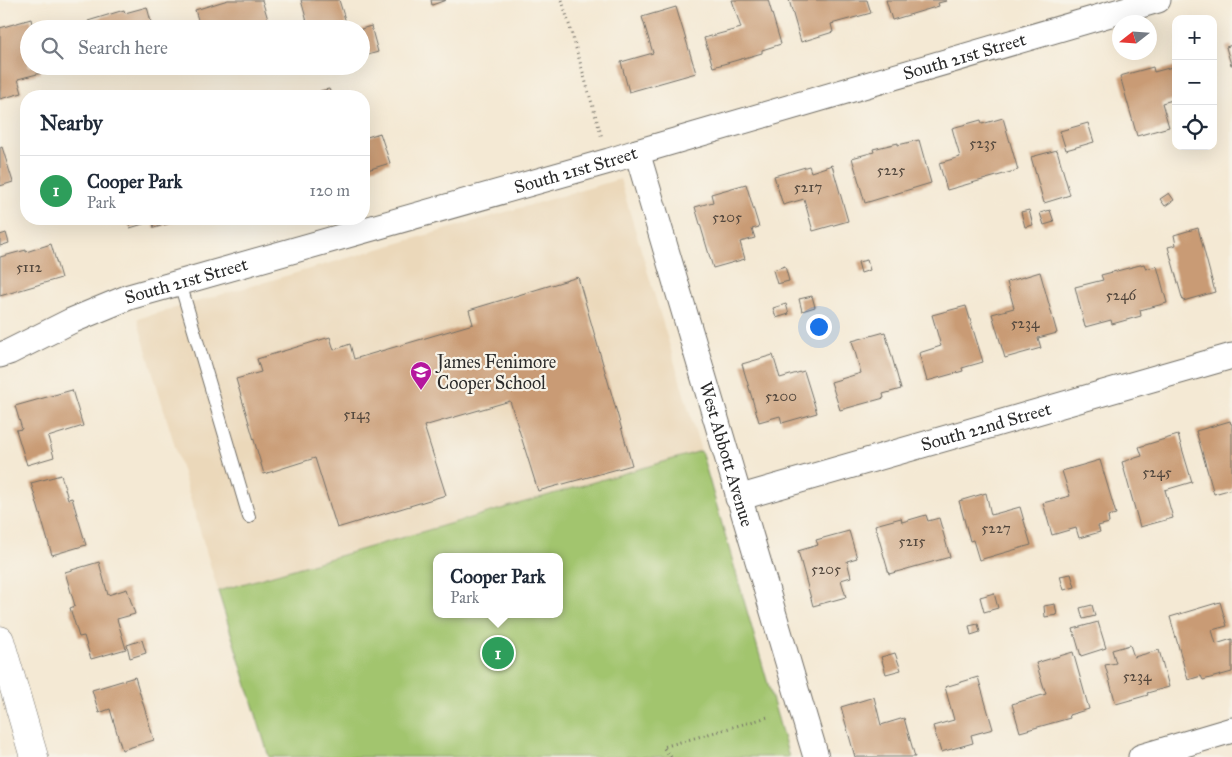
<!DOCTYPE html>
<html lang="en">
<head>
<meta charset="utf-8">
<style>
	body { margin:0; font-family:"IM FELL Great Primer",serif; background:#f6f6f7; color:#1f2937 }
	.controls { position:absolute; right:15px; top:15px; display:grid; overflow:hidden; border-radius:10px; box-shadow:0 5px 20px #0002 }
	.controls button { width:45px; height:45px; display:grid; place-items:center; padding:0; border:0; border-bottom:1px solid #e0e1e3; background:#fff; color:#1f2937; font:25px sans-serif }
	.compass { position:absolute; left:1112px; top:15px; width:45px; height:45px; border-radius:50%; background:#fff; box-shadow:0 5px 20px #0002; rotate:253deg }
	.you { position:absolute; left:818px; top:326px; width:18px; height:18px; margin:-12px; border:4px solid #fff; border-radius:50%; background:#1a73e8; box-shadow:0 0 0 8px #1a73e833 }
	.badge { display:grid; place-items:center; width:32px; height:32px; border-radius:50%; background:#b5179e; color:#fff; font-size:16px; font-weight:700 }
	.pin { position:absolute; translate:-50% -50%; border:2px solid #fff; box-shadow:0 1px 5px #0006 }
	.popup { position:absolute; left:433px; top:553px; width:130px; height:65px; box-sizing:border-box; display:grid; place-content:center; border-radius:10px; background:#fff; filter:drop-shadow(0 1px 4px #0005); font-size:16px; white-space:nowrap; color:#747a83 }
	.popup b { font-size:19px; color:#1f2937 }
	.popup::after { content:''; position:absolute; left:50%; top:100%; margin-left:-10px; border:10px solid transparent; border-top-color:#fff }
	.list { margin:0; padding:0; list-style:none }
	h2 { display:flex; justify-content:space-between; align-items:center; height:65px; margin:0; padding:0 20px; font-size:21px }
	h2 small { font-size:16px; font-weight:400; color:#747a83 }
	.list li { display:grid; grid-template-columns:32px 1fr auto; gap:15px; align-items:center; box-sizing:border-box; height:70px; padding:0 20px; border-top:1px solid #e0e1e3 }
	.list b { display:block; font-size:19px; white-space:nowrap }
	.list p { margin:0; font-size:16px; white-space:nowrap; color:#747a83 }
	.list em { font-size:16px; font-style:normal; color:#747a83 }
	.icon { flex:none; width:28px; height:28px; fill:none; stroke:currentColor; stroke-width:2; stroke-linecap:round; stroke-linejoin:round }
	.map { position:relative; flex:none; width:1232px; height:757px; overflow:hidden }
	.search { position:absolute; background:#fff; box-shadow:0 5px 20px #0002; left:20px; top:20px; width:350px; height:55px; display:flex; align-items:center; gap:12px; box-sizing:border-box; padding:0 18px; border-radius:28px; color:#747a83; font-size:19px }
	.panel { position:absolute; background:#fff; box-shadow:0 5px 20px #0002; left:20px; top:90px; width:350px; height:135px; border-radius:20px }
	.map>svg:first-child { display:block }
	.built { fill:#ebd8ba }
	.green { fill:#a2c56e; stroke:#66784c; fill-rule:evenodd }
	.building { fill:#c99b74 }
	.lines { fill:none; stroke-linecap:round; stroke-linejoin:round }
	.service-casing { stroke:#716e66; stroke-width:14 }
	.minor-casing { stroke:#716e66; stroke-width:27 }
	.tertiary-casing { stroke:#716e66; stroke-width:29 }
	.path { stroke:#716e66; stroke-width:3; stroke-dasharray:1 4; stroke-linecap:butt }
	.service { stroke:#fff; stroke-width:12 }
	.minor { stroke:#fff; stroke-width:25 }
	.tertiary { stroke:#fff; stroke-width:28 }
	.labels { text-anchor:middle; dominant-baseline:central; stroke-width:4.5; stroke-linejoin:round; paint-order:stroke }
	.number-label { font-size:15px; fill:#52473d }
	.street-label { font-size:18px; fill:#2b2b2b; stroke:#f7f3e8 }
	.poi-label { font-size:18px; fill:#2b2b2b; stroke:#f7f3e8; text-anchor:start }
</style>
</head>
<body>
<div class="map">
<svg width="1232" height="757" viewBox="0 0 1232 757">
	<rect width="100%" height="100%" fill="#f7f3e8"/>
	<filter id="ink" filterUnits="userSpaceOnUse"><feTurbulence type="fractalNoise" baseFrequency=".02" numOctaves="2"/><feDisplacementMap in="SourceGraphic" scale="10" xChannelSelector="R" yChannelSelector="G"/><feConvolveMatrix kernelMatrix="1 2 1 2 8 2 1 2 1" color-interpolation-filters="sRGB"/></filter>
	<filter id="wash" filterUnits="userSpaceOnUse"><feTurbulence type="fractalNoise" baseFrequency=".0096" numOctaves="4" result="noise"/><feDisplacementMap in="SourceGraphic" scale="20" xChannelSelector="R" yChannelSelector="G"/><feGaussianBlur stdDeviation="1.12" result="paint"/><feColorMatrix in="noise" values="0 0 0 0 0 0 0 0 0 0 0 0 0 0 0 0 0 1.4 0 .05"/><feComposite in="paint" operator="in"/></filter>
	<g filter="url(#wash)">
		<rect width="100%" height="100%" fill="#f4e9d4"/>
		<path class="built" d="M620,179l81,272 -483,140 -81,-272z"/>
		<path class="green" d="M701,451l88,306h-520l-51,-166zM437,557h122v57h-122z"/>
		<g id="blocks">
			<path class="building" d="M228,0h34l8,26 -10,3h-59l-6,-19z
				M301,0h38l9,29h-39z
				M431,0h15l-14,5z
				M732,0h36l13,44 -19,6v3l-49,14 -9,-29 37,-10z
				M789,0h78l4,13 -40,11 2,8 -32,10z
				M886,0h60v1l-8,2 1,3 -47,14z
				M147,7l6,22h-68l5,-2 -2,-6 36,-11 1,3z
				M676,7l20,66 -67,19 -8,-30 32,-9 -11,-36z
				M31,19l2,10h-4v37h10l2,7 -23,6 4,14 -22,6v-71z
				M371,26l7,26 -17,5v-28z
				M1232,45v20h-1l-5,-18z
				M1176,66v33l-14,4 7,24 -32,9 -17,-60 33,-9 1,5z
				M329,89l3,7h-11l-1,-5z
				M1003,118l15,52 -71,20 -8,-27 21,-6 -8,-29 29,-8 1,4z
				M1088,123l6,19 -28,8 -6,-19z
				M380,133l10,30 -26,8v-33z
				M919,140l12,43 -66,20 -13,-45 22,-6 -1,-3 25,-6v2z
				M2,147l11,35 -13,4v-38z
				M1057,150l13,45 -26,8 -13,-46z
				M832,165l16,56 -35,10 -9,-32 -21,6 -9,-29 35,-10 2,6z
				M746,184l13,43 -7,2 3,9 -15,4 5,17 -32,9 -18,-61 18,-5 -2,-8z
				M1169,193l5,7 -9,6 -5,-7z
				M1029,210l4,15 -8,2 -4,-15z
				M1050,210l4,12 -10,3 -4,-12z
				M127,219h57l-30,9 -1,-7 -23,7z
				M1198,228l17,64 -32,9 -15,-54 8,-2 -2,-10z
				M6,233l3,10 -9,3v-11z
				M51,244l10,34 -61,18v-39l26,-7v2z
				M867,260l3,10 -9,3 -3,-11z
				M1144,264l2,5 11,-3 10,37 -27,7 1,6 -29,8 -1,-4 -26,7 -10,-40 28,-7 -2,-5z
				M785,266l4,15 -12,3 -4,-14z
				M1040,272l17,61 -19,5 3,10 -36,10 -13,-44 22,-6 -7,-26z
				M578,277l54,188 -94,26 -28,-90 -86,25 22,69 -109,33 -22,-70 -51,16 -28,-95 25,-7 -4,-13 73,-22 4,13 16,-6 4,15 119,-35 -4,-14z
				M812,296l3,11 -13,4 -3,-12z
				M786,304l3,10 -13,4 -3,-10z
				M966,306l17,56 -21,6 1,3 -36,10 -8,-28 22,-7 -9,-31z
				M885,332l16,57 -18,5 1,4 -44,12 -9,-28 30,-9 -9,-32z
				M773,355l7,23 24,-7 13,42 -35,10 -2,-7 -21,6 -17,-58z
				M72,390l11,36 -35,11 6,20 -27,8 -11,-35 6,-1 -7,-23z
				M1230,421l1,3h1v65l-18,5 -18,-63z
				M1178,435l14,47 -27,8 8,28 -33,9 -18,-65 20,-6 -3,-9z
				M1100,460l16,54 -8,2 1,7 -11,3 2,6 -21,6 -3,-10 -24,7 -9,-32 27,-7 -8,-25z
				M61,475l7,24 4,-1 14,47 -34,10 -21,-72z
				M986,493l5,22 29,-8 11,38 -52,15 -6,-20 -3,1 -11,-40z
				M926,515l2,6 11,-3 11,39 -61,17 -14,-49 26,-7 1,4z
				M849,531l8,27 -10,3 4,16 -10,3 5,17 -33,9 -15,-55 20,-6 -2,-5z
				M99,562l9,33 19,-6 8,25 -18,5 9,30 -35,10 -7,-23 -5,1 -9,-29 5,-2 -10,-34z
				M1071,574l4,13 -11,3 -4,-14z
				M994,593l4,15 -14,4 -4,-15z
				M1220,602l7,24 -15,4 4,14 16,-5v33l-29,8 -2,-4 -13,4 -18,-63z
				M1055,604l2,11 -12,2 -1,-11z
				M1092,605l3,11 -12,3 -3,-11z
				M1098,622l8,26 -25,8 -8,-27z
				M978,624l2,8 -9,3 -2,-9z
				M142,640l4,13 -16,5 -3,-13z
				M1130,645l4,12 25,-7 10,37 -22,6 1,2 -32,9 -11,-39 11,-2 -4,-13z
				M1073,652l16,57 -20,6 1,3 -50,14 -8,-28 34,-10 -10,-31z
				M895,653l6,17 -15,4 -5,-17z
				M135,677l19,63 -32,10 -12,-41 -11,4 -7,-23z
				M978,677l15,52 -22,6 2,8 -32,9 -8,-26 21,-6 -9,-33z
				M874,697l7,28 23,-7 11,39h-60l-14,-50z"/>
		</g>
	</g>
	<g filter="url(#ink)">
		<use href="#blocks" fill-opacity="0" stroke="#716e66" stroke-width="1"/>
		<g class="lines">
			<g class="service-casing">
				<path id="service" d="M180,283l69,234"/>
			</g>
			<g class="minor-casing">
				<g id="minor">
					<path id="s1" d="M637,152l179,605"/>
					<path id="s2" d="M0,355l9,-3 62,-31 58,-24 480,-136 28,-9 521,-152"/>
					<path id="s3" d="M738,498l494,-142"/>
					<path d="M1141,757l91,-27"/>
				</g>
			</g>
			<g class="tertiary-casing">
				<path id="tertiary" d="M0,640l34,117"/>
			</g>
			<path class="path" d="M562,0l40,138
				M671,757l-8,-10 105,-30"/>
			<use href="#service" class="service"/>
			<use href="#minor" class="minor"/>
			<use href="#tertiary" class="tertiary"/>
		</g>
	</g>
	<defs>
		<g id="school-pin" transform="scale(1.125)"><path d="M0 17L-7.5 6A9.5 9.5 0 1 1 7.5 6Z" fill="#b5179e" stroke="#f7f3e8"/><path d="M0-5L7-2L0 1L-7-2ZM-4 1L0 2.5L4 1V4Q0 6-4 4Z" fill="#fff"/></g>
	</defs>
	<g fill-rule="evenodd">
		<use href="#school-pin" x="421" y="372"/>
	</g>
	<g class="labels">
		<g class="number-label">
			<text x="983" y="143">5235</text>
			<text x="891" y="170">5225</text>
			<text x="808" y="187">5217</text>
			<text x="727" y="217">5205</text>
			<text x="29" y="267">5112</text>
			<text x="1121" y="295">5246</text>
			<text x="1025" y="323">5234</text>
			<text x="781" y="396">5200</text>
			<text x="357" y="414">5143</text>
			<text x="1157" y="472">5245</text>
			<text x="996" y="528">5227</text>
			<text x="912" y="541">5215</text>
			<text x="826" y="569">5205</text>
			<text x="1137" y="676">5234</text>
		</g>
		<g class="street-label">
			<text stroke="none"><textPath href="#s2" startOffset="1011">South 21st Street</textPath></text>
			<text stroke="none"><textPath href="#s2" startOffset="606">South 21st Street</textPath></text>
			<text stroke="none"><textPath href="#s2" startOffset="201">South 21st Street</textPath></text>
			<text stroke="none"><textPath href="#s3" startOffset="258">South 22nd Street</textPath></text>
			<text stroke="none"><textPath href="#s1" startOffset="315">West Abbott Avenue</textPath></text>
		</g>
		<g class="poi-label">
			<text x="437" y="362">James Fenimore<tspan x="437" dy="21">Cooper School</tspan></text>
		</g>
	</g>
</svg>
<div class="controls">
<button>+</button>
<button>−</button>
<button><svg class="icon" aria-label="locate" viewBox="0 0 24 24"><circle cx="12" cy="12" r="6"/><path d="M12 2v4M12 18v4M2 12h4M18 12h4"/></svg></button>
</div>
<svg class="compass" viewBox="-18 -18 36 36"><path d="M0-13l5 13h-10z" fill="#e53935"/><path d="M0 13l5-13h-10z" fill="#747a83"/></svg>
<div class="you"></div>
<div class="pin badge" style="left:498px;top:653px;background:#2e9e5b">1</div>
<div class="popup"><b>Cooper Park</b>Park</div>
<div class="search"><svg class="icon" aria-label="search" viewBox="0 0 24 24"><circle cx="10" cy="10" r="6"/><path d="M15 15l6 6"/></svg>Search here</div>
<section class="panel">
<h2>Nearby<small></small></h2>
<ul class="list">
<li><span class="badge" style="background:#2e9e5b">1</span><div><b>Cooper Park</b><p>Park</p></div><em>120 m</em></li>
</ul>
</section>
</div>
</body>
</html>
